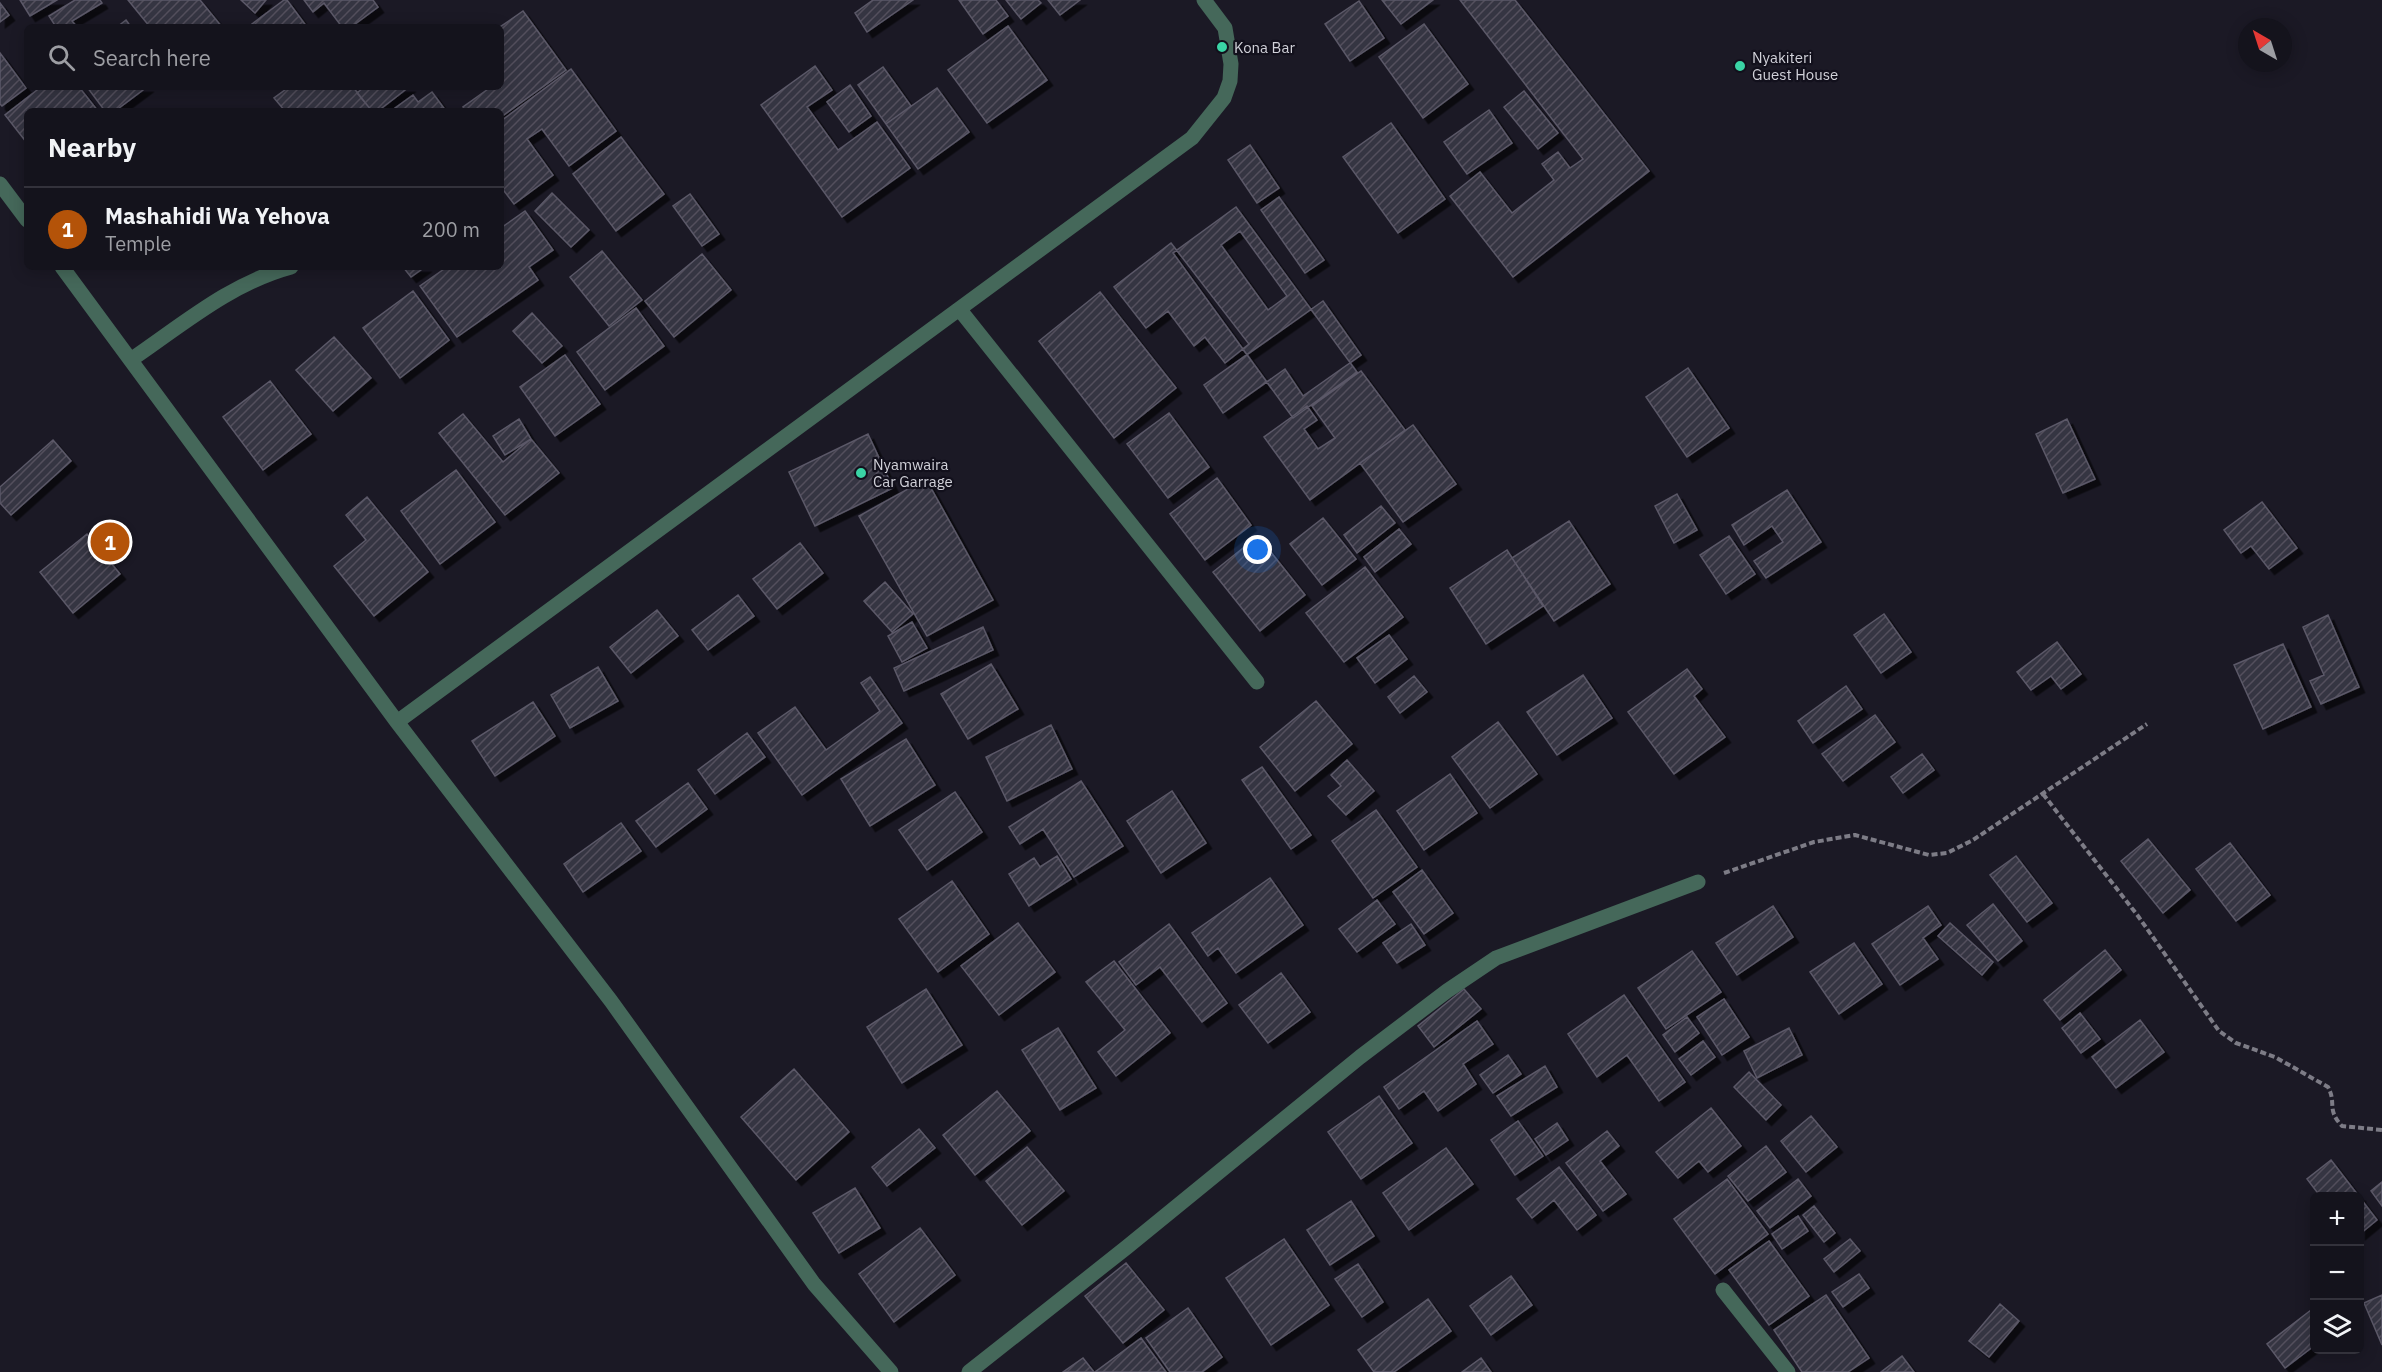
<!DOCTYPE html>
<html lang="en">
<head>
<meta charset="utf-8">
<style>
	body { margin:0; font-family:"IBM Plex Sans",sans-serif; background:#212029; color:#f1f3f6 }
	.controls { position:absolute; right:18px; bottom:18px; display:grid; overflow:hidden; border-radius:9px; box-shadow:0 3px 15px #0003 }
	.controls button { width:54px; height:54px; display:grid; place-items:center; padding:0; border:0; border-bottom:2px solid #33323b; background:#14131c; color:#f1f3f6; font:30px sans-serif }
	.compass { position:absolute; left:2238px; top:18px; width:54px; height:54px; border-radius:50%; background:#14131c; box-shadow:0 3px 15px #0003; rotate:321deg }
	.you { position:absolute; left:1258px; top:550px; width:21px; height:21px; margin:-15px; border:4px solid #fff; border-radius:50%; background:#1a73e8; box-shadow:0 0 0 9px #1a73e833 }
	.badge { display:grid; place-items:center; width:39px; height:39px; border-radius:50%; background:#b45309; color:#fff; font-size:20px; font-weight:700 }
	.pin { position:absolute; translate:-50% -50%; border:3px solid #fff; box-shadow:0 2px 6px #0006 }
	.list { margin:0; padding:0; list-style:none }
	h2 { display:flex; justify-content:space-between; align-items:center; height:78px; margin:0; padding:0 24px; font-size:26px }
	h2 small { font-size:20px; font-weight:400; color:#9d9ea3 }
	.list li { display:grid; grid-template-columns:39px 1fr auto; gap:18px; align-items:center; box-sizing:border-box; height:84px; padding:0 24px; border-top:2px solid #33323b }
	.list b { display:block; font-size:22px; white-space:nowrap }
	.list p { margin:0; font-size:20px; white-space:nowrap; color:#9d9ea3 }
	.list em { font-size:20px; font-style:normal; color:#9d9ea3 }
	.icon { flex:none; width:33px; height:33px; fill:none; stroke:currentColor; stroke-width:2; stroke-linecap:round; stroke-linejoin:round }
	.map { position:relative; flex:none; width:2382px; height:1372px; overflow:hidden }
	.search { position:absolute; background:#14131c; box-shadow:0 3px 15px #0003; left:24px; top:24px; width:480px; height:66px; display:flex; align-items:center; gap:15px; box-sizing:border-box; padding:0 21px; border-radius:9px; color:#9d9ea3; font-size:22px }
	.panel { position:absolute; background:#14131c; box-shadow:0 3px 15px #0003; left:24px; top:108px; width:480px; height:162px; border-radius:9px }
	.map>svg:first-child { display:block }
	.building { fill:url(#building-hatch); stroke:#5b5968; stroke-width:1.5; fill-rule:evenodd; filter:url(#shadow) }
	.lines { fill:none; stroke-linecap:round; stroke-linejoin:round }
	.path { stroke:#7d7c86; stroke-width:4; stroke-dasharray:6 3; stroke-linecap:butt }
	.minor { stroke:#45685a; stroke-width:15 }
	.poi-dot { fill:#3ad4a5; stroke:#12101c; stroke-width:2 }
	.labels { text-anchor:middle; dominant-baseline:central; stroke-width:4.5; stroke-linejoin:round; paint-order:stroke }
	.poi-label { font-size:15px; fill:#d1d1d9; stroke:#12101c; text-anchor:start }
</style>
</head>
<body>
<div class="map">
<svg width="2382" height="1372" viewBox="0 0 2382 1372">
	<defs>
		<pattern id="building-hatch" width="6" height="6" patternUnits="userSpaceOnUse" patternTransform="scale(1.5)"><rect width="6" height="6" fill="#363442"/><path d="M-1 1l2-2M0 6l6-6M5 7l2-2" fill="none" stroke="#52505d"/></pattern>
		<filter id="shadow"><feDropShadow dx="5.5" dy="5.5" stdDeviation="0" flood-color="#0009"/></filter>
	</defs>
	<rect width="100%" height="100%" fill="#1b1925"/>
	<path class="building" d="M20,0h37l-27,16z
		M75,0h25l2,3 -30,18 5,6h-21l-7,-11z
		M128,0h72l22,27h-72z
		M241,0h25l-11,13z
		M284,0h3l20,27h-59z
		M304,0h69l5,7 -27,20h-9l-18,-24 -11,9z
		M873,0h40l-46,32 -12,-19z
		M959,0h37l12,16 -25,18z
		M1006,0h32l3,3 -20,16z
		M1048,0h32l-20,15z
		M1382,0h51l-32,24z
		M1460,0h55l134,171 -136,106 -63,-81 30,-24 32,41 42,-33 -12,-16 16,-12 12,16 13,-9z
		M1359,1l25,37 -34,23 -25,-37z
		M0,3l9,12 -9,7z
		M523,11l43,59 -65,47v-6h-35l-3,-4 28,-20h10l-1,-60z
		M126,20l5,7h-14z
		M1424,24l44,60 -45,34 -44,-61z
		M1008,26l39,54 -60,43 -39,-53z
		M0,53l26,35 -24,18 -2,-2z
		M815,66l17,24 -25,17 31,43 39,-28 33,46 -68,49 -81,-112z
		M883,67l28,39 -25,18 -28,-39z
		M571,69l45,62 -47,35 -27,-37 -15,10 26,36 -39,29 -13,-17v-66z
		M850,85l21,31 -22,16 -22,-30z
		M41,87h38l19,24h-71v32l-22,-28z
		M87,87h60l-32,24h-10z
		M289,87h64l18,23 -86,1 -11,-13z
		M364,87h45l-31,24h-6l-15,-18z
		M937,88l32,44 -51,37 -32,-45z
		M1524,91l34,42 -20,16 -34,-42z
		M432,92l14,19h-55l22,-16 5,7z
		M1489,110l23,33 -45,31 -23,-32z
		M1391,123l54,76 -47,34 -55,-76z
		M621,137l43,57 -48,37 -43,-57z
		M1250,145l29,43 -22,15 -29,-43z
		M552,193l37,37 -18,17 -36,-36z
		M690,194l29,40 -17,12 -29,-40z
		M1279,197l45,63 -19,13 -44,-63z
		M1236,207l121,165 -64,46 -120,-165zM1240,231l47,65 -19,14 -47,-65z
		M525,211l28,39 -24,17 9,13 -81,57 -37,-51 27,-19h54v-39z
		M1171,243l78,101 -24,19 -20,-26 -11,9 -26,-35 -22,17 -32,-41z
		M602,251l40,49 -33,26 -39,-49z
		M702,254l29,36 -57,47 -29,-36z
		M403,267h22l-14,10z
		M413,291l36,49 -49,38 -37,-50z
		M1100,292l76,96 -62,50 -75,-97z
		M1323,301l38,54 -58,41 -18,-27 -62,44 -19,-28z
		M636,308l28,38 -59,44 -28,-38z
		M532,313l30,33 -20,17 -29,-32z
		M334,337l37,41 -38,33 -37,-41z
		M565,355l35,49 -45,32 -35,-49z
		M1688,368l41,60 -42,29 -41,-60z
		M1361,371l44,59 -95,70 -46,-63 43,-31 10,14 -13,9 14,20 17,-11 -23,-32z
		M270,381l41,53 -48,36 -40,-53z
		M1169,413l40,54 -41,31 -41,-54z
		M463,414l40,48 28,-23 28,34 -54,42 -66,-82z
		M519,419l12,20 -26,16 -12,-19z
		M2067,419l28,60 -32,14 -27,-59z
		M1413,425l43,59 -53,38 -43,-59z
		M868,434l25,54 -78,38 -26,-54z
		M53,440l18,21 -60,54 -11,-12v-16z
		M456,470l39,52 -55,42 -39,-53z
		M1217,478l34,47 -46,35 -35,-46z
		M926,479l67,121 -66,36 -68,-120z
		M1787,490l34,52 -55,36 -12,-17 29,-19 -11,-16 -28,19 -12,-20z
		M1677,494l20,36 -23,13 -19,-37z
		M367,497l61,75 -54,44 -40,-50 32,-26 -20,-25z
		M2262,502l35,46 -28,21 -18,-23 -10,7 -17,-23z
		M1381,506l14,17 -38,30 -13,-18z
		M1323,518l33,41 -34,26 -32,-41z
		M1569,521l41,63 -56,37 -42,-63z
		M1399,529l12,15 -36,28 -11,-15z
		M87,534l33,40 -47,39 -33,-41z
		M1258,536l47,59 -45,36 -47,-59z
		M1729,536l26,38 -29,20 -26,-39z
		M800,543l23,30 -46,36 -24,-30z
		M1507,550l36,56 -57,38 -36,-56z
		M1365,567l38,50 -59,45 -38,-49z
		M885,582l28,32 -21,18 -28,-31z
		M738,595l16,21 -46,34 -16,-20z
		M657,610l21,26 -47,37 -21,-26z
		M1884,614l27,38 -30,21 -27,-38z
		M2328,615l31,72 -38,17 -11,-23 14,-6 -21,-48z
		M912,622l15,26 -25,14 -14,-26z
		M983,627l10,23 -89,41 -10,-23z
		M1389,635l18,24 -32,24 -18,-25z
		M2057,642l24,32 -20,15 -10,-13 -20,14 -14,-18z
		M2283,644l28,63 -48,22 -29,-64z
		M991,664l27,45 -50,30 -27,-45z
		M598,667l20,34 -48,27 -19,-33z
		M1687,669l15,20 -8,7 31,41 -51,37 -46,-62z
		M1583,675l29,43 -55,37 -30,-43z
		M1414,676l13,16 -27,21 -12,-16z
		M870,677l32,46 -100,72 -44,-62 37,-26 31,43 54,-39 -19,-28z
		M1846,686l16,23 -49,34 -15,-22z
		M1316,701l36,43 -57,47 -35,-44z
		M533,702l22,34 -60,40 -23,-35z
		M1875,715l20,27 -52,39 -21,-27z
		M1498,722l39,52 -47,34 -38,-51z
		M1051,725l21,44 -65,32 -21,-44z
		M747,733l18,24 -50,37 -17,-24z
		M906,739l29,46 -65,41 -29,-47z
		M1922,754l12,16 -31,23 -12,-16z
		M1347,760l27,31 -28,24 -18,-19 13,-10 -10,-11z
		M1262,767l49,68 -20,14 -49,-69z
		M1450,774l27,39 -53,37 -27,-39z
		M1081,781l42,65 -49,31 -31,-48 -23,15 -11,-17z
		M688,783l19,26 -51,38 -20,-26z
		M1172,791l34,52 -45,30 -34,-52z
		M955,792l27,40 -55,38 -28,-40z
		M1376,810l41,57 -44,31 -41,-57z
		M621,823l20,28 -58,41 -19,-28z
		M2148,839l42,51 -27,23 -42,-52z
		M2230,843l40,52 -34,26 -40,-52z
		M1057,856l14,23 -42,27 -20,-32 25,-16 6,9z
		M2016,856l36,47 -25,19 -37,-47z
		M1422,870l31,43 -29,21 -31,-42z
		M1270,878l33,47 -67,48 -18,-25 -10,8 -16,-23z
		M952,881l37,53 -51,38 -39,-53z
		M1377,900l18,24 -38,28 -18,-23z
		M1993,904l29,37 -24,20 -31,-36z
		M1773,906l20,31 -56,38 -21,-32z
		M1928,906l13,19 -18,13 15,21 -38,26 -28,-41z
		M1018,923l37,49 -56,43 -38,-49z
		M1950,923l43,39 -11,13 -44,-39z
		M1169,924l58,79 -25,19 -42,-55 -24,18 -17,-23z
		M1411,924l14,21 -28,18 -14,-20z
		M1854,943l28,41 -43,30 -29,-42z
		M2105,950l16,20 -61,50 -16,-20z
		M1692,951l29,41 -55,37 -28,-41z
		M1114,961l56,72 -54,43 -18,-24 27,-22 -39,-48z
		M1281,973l29,39 -42,31 -29,-38z
		M926,989l36,56 -60,38 -35,-56z
		M1464,989l17,20 -47,38 -16,-21z
		M1624,995l61,87 -26,19 -32,-46 -30,22 -29,-43z
		M1724,999l25,38 -27,18 -25,-38z
		M2080,1013l20,26 -19,14 -19,-25z
		M1687,1017l12,16 -24,19 -12,-17z
		M2140,1020l24,32 -48,36 -24,-31z
		M1477,1021l16,23 -30,20 13,20 -38,27 -14,-20 -25,18 -15,-22z
		M1058,1028l38,60 -36,22 -38,-60z
		M1789,1028l13,27 -45,23 -13,-27z
		M1703,1041l12,16 -24,18 -12,-16z
		M1508,1055l13,19 -28,19 -13,-18z
		M1545,1066l12,21 -46,29 -14,-20z
		M794,1069l55,63 -53,48 -55,-63z
		M1749,1072l32,33 -15,15 -32,-33z
		M997,1091l33,40 -55,44 -32,-40z
		M1379,1096l33,47 -51,36 -33,-47z
		M1711,1108l30,38 -33,26 -9,-11 -21,17 -22,-26z
		M1811,1116l26,31 -31,25 -25,-31z
		M1518,1121l25,35 -28,19 -24,-35z
		M1557,1123l11,17 -22,15 -11,-16z
		M919,1129l16,19 -48,38 -15,-19z
		M1607,1131l12,15 -19,15 26,33 -23,17 -37,-48z
		M1766,1146l20,26 -38,29 -20,-25z
		M1027,1147l37,44 -42,34 -36,-44z
		M1446,1148l27,36 -64,46 -26,-37z
		M2331,1160l46,60 -17,14v-38h-40l-13,-17z
		M1559,1167l37,48 -19,15 -23,-30 -22,18 -15,-19z
		M1727,1179l41,55 -53,40 -41,-55z
		M1798,1179l13,17 -41,32 -13,-17z
		M2382,1182v24l-11,-15z
		M855,1188l25,40 -41,25 -26,-40z
		M1351,1201l23,35 -44,29 -23,-35z
		M1814,1206l21,27 -11,9 -21,-27z
		M1798,1216l10,15 -26,18 -10,-15z
		M920,1228l35,47 -61,47 -35,-48z
		M1284,1239l45,66 -58,40 -45,-67z
		M1850,1239l10,12 -26,21 -10,-13z
		M1769,1241l40,55 -40,29 -40,-55z
		M1126,1263l38,47 -41,33 -38,-47z
		M1358,1264l25,38 -21,15 -27,-38z
		M1859,1274l10,14 -26,19 -11,-15z
		M1511,1276l21,29 -41,30 -21,-29z
		M1826,1295l43,63 -21,14h-46l-28,-42z
		M2382,1295v50l-18,-42z
		M1428,1299l23,32 -57,41h-20l-16,-22z
		M2000,1304l19,17 -30,36 -20,-16z
		M1188,1308l34,49 -20,15h-32l-24,-34z
		M2311,1310l3,5v31l-29,22 -18,-24z
		M1141,1338l25,34h-71z
		M1902,1356l12,16h-33z
		M1083,1358l11,14h-31z
		M1481,1358l10,14h-29z"/>
	<g class="lines">
		<path class="path" d="M2043,794l95,122 81,115 17,12 39,14 53,30c9,17 -2,22 14,39l40,4
			M1724,873l90,-31 41,-7 74,20 18,-2 26,-13 174,-116"/>
		<path class="minor" d="M0,184l27,36
			M62,267l335,455 214,279 203,283 77,88
			M960,310l297,372
			M132,359c50,-34 99,-76 159,-92
			M397,722l795,-584 32,-40 6,-17 1,-17 -6,-36 -21,-28
			M1723,1290l65,82
			M969,1372l158,-125 233,-190 87,-66 49,-33 202,-76"/>
	</g>
	<g class="poi-dot">
		<circle cx="1222" cy="47" r="6"/>
		<circle cx="1740" cy="66" r="6"/>
		<circle cx="861" cy="473" r="6"/>
	</g>
	<g class="labels">
		<g class="poi-label">
			<text x="1234" y="47">Kona Bar</text>
			<text x="1752" y="57">Nyakiteri<tspan x="1752" dy="17">Guest House</tspan></text>
			<text x="873" y="464">Nyamwaira<tspan x="873" dy="17">Car Garrage</tspan></text>
		</g>
	</g>
</svg>
<div class="controls">
<button>+</button>
<button>−</button>
<button><svg class="icon" aria-label="layers" viewBox="0 0 24 24"><path d="M12 4l9 5-9 5-9-5zM3 14l9 5 9-5"/></svg></button>
</div>
<svg class="compass" viewBox="-18 -18 36 36"><path d="M0-13l5 13h-10z" fill="#e53935"/><path d="M0 13l5-13h-10z" fill="#9d9ea3"/></svg>
<div class="you"></div>
<div class="pin badge" style="left:110px;top:542px">1</div>
<div class="search"><svg class="icon" aria-label="search" viewBox="0 0 24 24"><circle cx="10" cy="10" r="6"/><path d="M15 15l6 6"/></svg>Search here</div>
<section class="panel">
<h2>Nearby<small></small></h2>
<ul class="list">
<li><span class="badge">1</span><div><b>Mashahidi Wa Yehova</b><p>Temple</p></div><em>200 m</em></li>
</ul>
</section>
</div>
</body>
</html>
